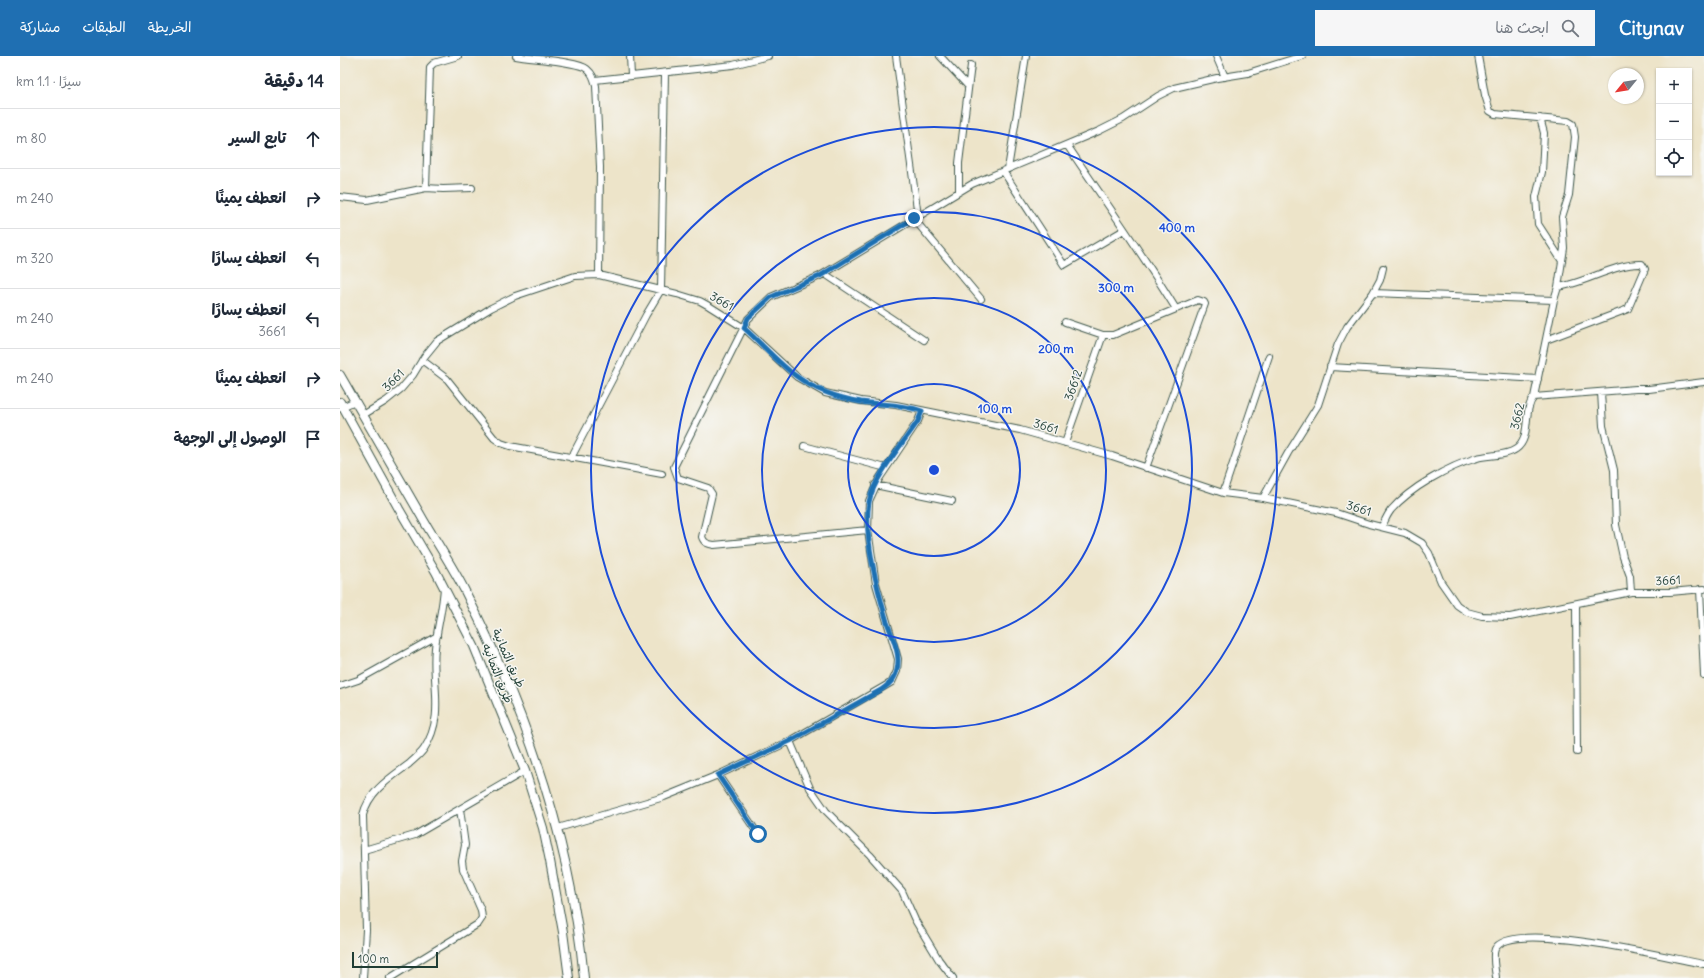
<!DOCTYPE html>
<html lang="ar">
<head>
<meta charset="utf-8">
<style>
	body { margin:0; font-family:Delius,"Playpen Sans Arabic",sans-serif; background:#f6f6f7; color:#1f2937; direction:rtl }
	.controls { position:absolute; right:12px; top:12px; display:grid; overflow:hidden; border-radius:0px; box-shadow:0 1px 3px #0004 }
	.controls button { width:36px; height:36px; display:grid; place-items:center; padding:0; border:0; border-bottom:1px solid #e0e1e3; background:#fff; color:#1f2937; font:20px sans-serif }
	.compass { position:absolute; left:1268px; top:12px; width:36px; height:36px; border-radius:50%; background:#fff; box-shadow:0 1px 3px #0004; rotate:240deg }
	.scale { position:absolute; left:12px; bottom:10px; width:86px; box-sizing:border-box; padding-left:4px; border:2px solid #1f3d34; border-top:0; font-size:11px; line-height:14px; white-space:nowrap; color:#1f3d34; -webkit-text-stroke:3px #f6f6f2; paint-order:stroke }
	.stop { position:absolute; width:12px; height:12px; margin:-9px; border:3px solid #1f6fb2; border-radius:50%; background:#fff }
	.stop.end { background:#1f6fb2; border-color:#fff; box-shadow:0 1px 4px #0008 }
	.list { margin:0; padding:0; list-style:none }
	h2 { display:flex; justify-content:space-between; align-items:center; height:52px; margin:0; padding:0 16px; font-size:17px }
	h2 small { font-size:13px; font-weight:400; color:#747a83 }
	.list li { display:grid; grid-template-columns:26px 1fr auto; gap:12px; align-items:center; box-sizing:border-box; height:60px; padding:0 16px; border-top:1px solid #e0e1e3 }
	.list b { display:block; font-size:15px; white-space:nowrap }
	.list p { margin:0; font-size:13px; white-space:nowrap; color:#747a83 }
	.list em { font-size:13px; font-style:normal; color:#747a83 }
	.icon { flex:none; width:22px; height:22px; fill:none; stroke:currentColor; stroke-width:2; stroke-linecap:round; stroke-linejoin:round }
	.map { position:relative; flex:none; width:1364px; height:922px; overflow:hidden; direction:ltr }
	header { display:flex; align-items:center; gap:24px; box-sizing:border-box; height:56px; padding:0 20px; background:#1f6fb2; color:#fff }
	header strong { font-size:19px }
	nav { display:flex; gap:22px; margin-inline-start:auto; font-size:14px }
	.search { width:280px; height:36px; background:#f6f6f7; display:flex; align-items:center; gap:10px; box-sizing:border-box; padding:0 14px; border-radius:0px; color:#747a83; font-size:15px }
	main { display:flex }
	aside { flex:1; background:#fff }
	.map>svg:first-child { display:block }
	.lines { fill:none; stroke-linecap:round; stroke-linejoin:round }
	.minor-casing { stroke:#3e564a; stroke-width:8 }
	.tertiary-casing { stroke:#3e564a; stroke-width:10 }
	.minor { stroke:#fff; stroke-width:6 }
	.tertiary { stroke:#fff; stroke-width:8 }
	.route { stroke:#1f6fb2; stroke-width:5 }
	.ring { fill:none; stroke:#1d4ed8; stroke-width:2 }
	.labels { text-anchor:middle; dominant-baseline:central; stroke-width:3; stroke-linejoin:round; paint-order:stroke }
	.street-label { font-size:12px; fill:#1f3d34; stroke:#f6f6f2 }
	.centre { fill:#1d4ed8; stroke:#f6f6f2; stroke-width:2 }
	.ring-label { font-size:12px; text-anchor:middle; font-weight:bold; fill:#1d4ed8; stroke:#f6f6f2; stroke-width:3; stroke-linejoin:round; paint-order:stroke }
</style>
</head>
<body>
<header>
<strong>Citynav</strong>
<div class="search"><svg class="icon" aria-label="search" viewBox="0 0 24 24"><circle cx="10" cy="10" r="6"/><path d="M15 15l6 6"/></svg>ابحث هنا</div>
<nav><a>الخريطة</a><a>الطبقات</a><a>مشاركة</a></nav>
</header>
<main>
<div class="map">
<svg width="1364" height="922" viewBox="0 0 1364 922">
	<rect width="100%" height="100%" fill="#f6f6f2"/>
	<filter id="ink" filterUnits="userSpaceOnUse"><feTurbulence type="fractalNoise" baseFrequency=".025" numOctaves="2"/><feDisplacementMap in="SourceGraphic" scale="8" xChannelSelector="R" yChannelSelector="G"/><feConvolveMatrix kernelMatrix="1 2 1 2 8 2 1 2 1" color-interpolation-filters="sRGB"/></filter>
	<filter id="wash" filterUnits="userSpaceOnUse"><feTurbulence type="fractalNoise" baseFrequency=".012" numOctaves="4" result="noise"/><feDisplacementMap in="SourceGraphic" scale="16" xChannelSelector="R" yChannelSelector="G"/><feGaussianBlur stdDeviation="0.9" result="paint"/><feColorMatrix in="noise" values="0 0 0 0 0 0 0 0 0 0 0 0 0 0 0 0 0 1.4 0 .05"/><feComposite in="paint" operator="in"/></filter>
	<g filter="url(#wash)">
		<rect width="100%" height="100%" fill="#ede4c9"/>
	</g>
	<g filter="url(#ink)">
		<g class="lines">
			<g class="minor-casing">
				<path id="minor" d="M176,0c14,3 62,5 71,13 6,5 7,10 9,17l4,81 -1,108
					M290,0l1,20
					M556,0l22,160
					M600,0l28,30
					M876,0l9,21
					M1138,0l7,39 5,16 5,3 73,7 5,3 2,13 -6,58 -7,22 2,31 -6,39 -4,13 -20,97
					M255,24l138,-15 35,-9
					M1200,62l4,15 -2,39 -6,25 2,27 24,37
					M727,89c37,55 75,108 109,164
					M668,113l18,-113
					M663,115l61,94 60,-35
					M86,132l4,-121 4,-4 24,-7
					M619,135v-28l12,-98
					M0,141l27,3 59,-12 17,1 29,-1
					M574,163l67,80
					M485,218l99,66
					M1033,237l181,7
					M725,266l38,13h10l85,-35 6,2 1,2 -59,164
					M1206,284l82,-31 17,-40 -3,-5c-27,-1 -56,19 -84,23
					M82,304l25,19 47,59 7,5 9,3 152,28
					M990,311l208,12
					M1261,336l2,34 11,44 2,55 7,32 7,19 1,16
					M0,352l15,-7
					M23,359l23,-14 15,-12 12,-14 11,-18 13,-16 54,-33 24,-12 60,-20 24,-1 78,19 23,7 9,5 35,22 53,49 28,16 36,8 35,4 124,25 92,26 111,37 40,5 73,15 33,11 36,9 17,10 7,10 12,29 16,23 10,7 15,4 28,1 121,-25h39l34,-3
					M725,387l38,-108
					M464,390l82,22
					M231,402l75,-143 15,-25 4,-217
					M535,429l77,16
					M883,437l46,-137
					M923,442l25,-45 30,-48 20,-61 9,-17 26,-34 7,-13 3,-12
					M1042,470c3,-5 5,-11 9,-16 19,-22 58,-44 86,-52 12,-3 29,-2 39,-9 16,-11 6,-38 18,-52l102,-8h13l55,-7
					M528,474l-154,15c-6,-1 -10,-2 -12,-8l10,-43 -4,-6 -30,-10 -4,-11 74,-148 23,-22 49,-21 152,-92 127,-53 24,-12 35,-23 16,-8 43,-10 31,-5 54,-17
					M1360,533l4,86
					M1236,548l1,148
					M0,630l18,-6 79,-44
					M450,685l20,47 16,23 44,44 32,36 13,29 24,40 14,18
					M378,719l40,59
					M218,772l106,-31 54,-22 72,-34 102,-59 5,-11 1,-12 -22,-75 -8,-54 1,-29 10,-22 39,-58 4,-10
					M24,794l51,-15 110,-64
					M1156,921c-1,-8 -4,-21 -1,-28 15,-31 178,10 209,15
					M23,922l3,-48 -3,-115c6,-24 27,-37 46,-51 5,-5 11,-9 15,-15 22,-34 7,-66 11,-101 2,-20 8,-40 9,-61
					M50,922l88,-54 4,-6 -1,-8 -18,-41 -1,-8 3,-16 -5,-36"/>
			</g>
			<g class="tertiary-casing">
				<path id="tertiary" d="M0,319c28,49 56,97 84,146 13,22 28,45 40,68 62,122 107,252 120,389
					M0,346l59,107 37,63 38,74 51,125 18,57 7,33 13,71 6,46"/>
			</g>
			<use href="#minor" class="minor"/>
			<use href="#tertiary" class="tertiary"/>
		</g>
	</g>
	<g class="lines" filter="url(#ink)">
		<path class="route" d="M418,778l-40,-59 72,-34 91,-51c12,-8 17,-15 17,-30 0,-13 -7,-26 -11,-38 -10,-34 -24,-86 -18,-120 4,-24 35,-60 49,-81l4,-10c-20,-7 -40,-6 -61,-9 -23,-4 -46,-12 -65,-26 -19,-14 -34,-32 -52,-48l4,-10 23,-21 49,-21 94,-58"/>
	</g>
	<g class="ring">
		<circle cx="594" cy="414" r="86"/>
		<circle cx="594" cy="414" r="172"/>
		<circle cx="594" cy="414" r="258"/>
		<circle cx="594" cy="414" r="343"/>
	</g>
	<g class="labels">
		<g class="street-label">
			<text transform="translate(382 245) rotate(30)">3661</text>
			<text transform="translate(53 324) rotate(-45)">3661</text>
			<text transform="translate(733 329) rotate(-71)">36612</text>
			<text transform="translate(1177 360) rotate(-77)">3662</text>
			<text transform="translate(706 370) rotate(17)">3661</text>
			<text transform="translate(1019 452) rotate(17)">3661</text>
			<text transform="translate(1328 524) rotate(-3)">3661</text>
			<text transform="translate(169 602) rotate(66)">طريق الثمانية</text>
			<text transform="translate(158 617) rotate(68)">طريق الثمانيه</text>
		</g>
	</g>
	<circle cx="594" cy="414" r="6" class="centre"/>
	<g class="ring-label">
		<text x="837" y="176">400 m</text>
		<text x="776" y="236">300 m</text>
		<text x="716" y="297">200 m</text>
		<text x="655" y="357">100 m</text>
	</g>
</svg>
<div class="controls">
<button>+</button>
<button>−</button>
<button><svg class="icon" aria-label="locate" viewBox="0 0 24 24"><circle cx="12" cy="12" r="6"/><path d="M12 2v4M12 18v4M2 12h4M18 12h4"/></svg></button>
</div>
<svg class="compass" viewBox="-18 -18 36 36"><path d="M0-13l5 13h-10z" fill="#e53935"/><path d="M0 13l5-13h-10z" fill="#747a83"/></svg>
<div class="scale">100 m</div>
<div class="stop" style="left:418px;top:778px"></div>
<div class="stop end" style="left:574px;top:162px"></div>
</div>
<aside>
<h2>14 دقيقة<small>سيرًا · 1.1 km</small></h2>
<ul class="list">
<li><svg class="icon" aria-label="ahead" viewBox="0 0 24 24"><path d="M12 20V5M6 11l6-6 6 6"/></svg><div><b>تابع السير</b></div><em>80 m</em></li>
<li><svg class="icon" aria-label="right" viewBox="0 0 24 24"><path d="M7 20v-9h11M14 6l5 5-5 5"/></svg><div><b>انعطف يمينًا</b></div><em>240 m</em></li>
<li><svg class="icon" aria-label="left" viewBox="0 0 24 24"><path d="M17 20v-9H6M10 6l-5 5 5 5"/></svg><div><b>انعطف يسارًا</b></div><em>320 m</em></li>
<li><svg class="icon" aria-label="left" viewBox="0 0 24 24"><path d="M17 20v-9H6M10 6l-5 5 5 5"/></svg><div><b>انعطف يسارًا</b><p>3661</p></div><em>240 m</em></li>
<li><svg class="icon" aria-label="right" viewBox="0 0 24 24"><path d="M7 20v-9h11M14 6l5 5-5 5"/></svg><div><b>انعطف يمينًا</b></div><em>240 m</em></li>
<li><svg class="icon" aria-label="arrive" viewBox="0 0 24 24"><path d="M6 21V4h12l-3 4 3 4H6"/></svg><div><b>الوصول إلى الوجهة</b></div></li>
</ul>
</aside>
</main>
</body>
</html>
